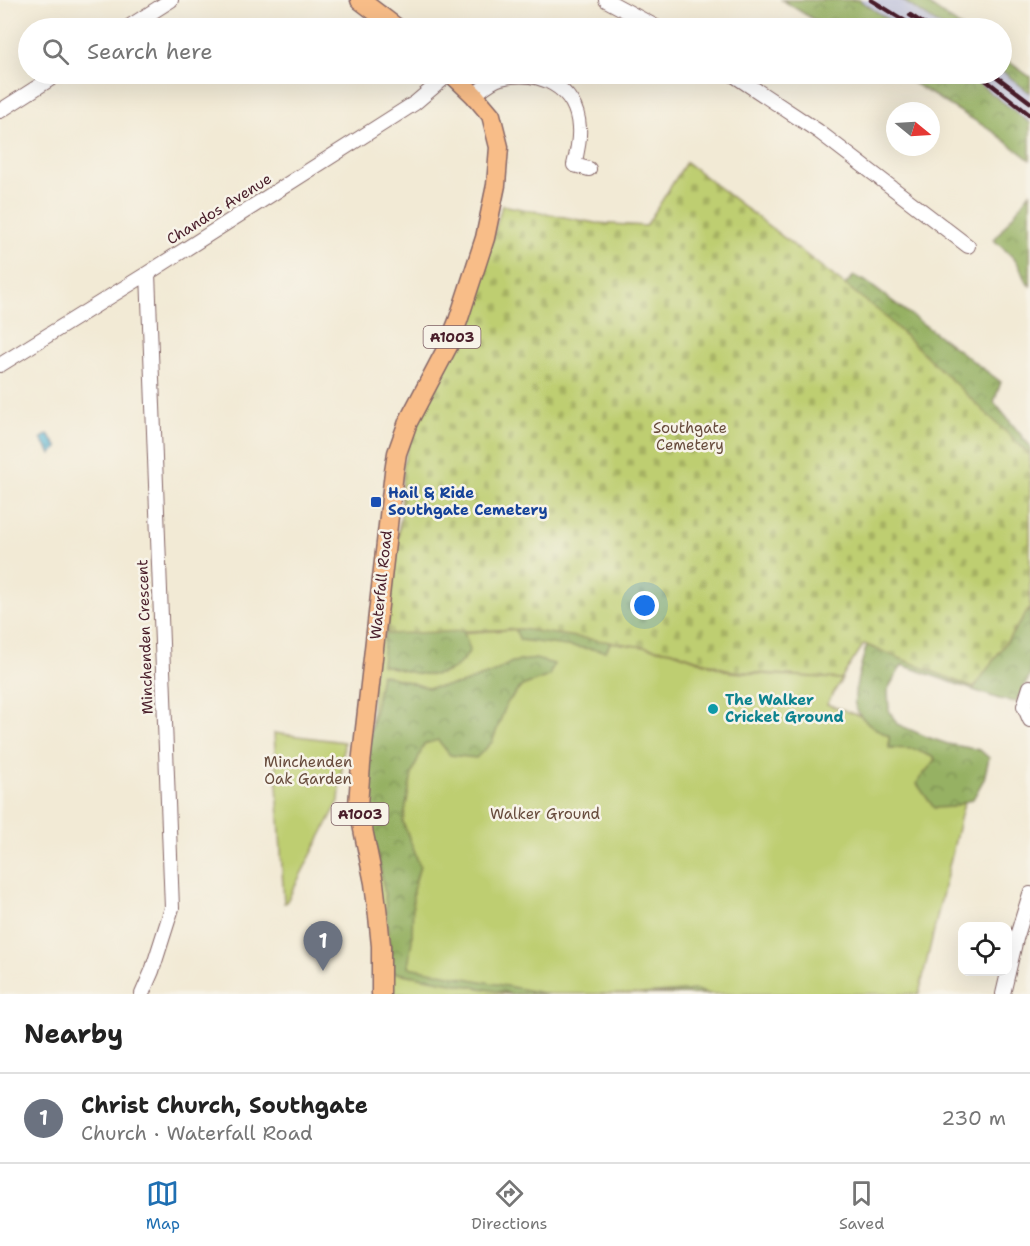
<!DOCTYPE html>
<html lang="en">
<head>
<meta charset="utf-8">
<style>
	body { margin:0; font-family:"Shantell Sans",sans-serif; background:#f2f2f2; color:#222 }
	.controls { position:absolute; right:18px; bottom:18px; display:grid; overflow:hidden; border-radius:12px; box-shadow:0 6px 24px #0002 }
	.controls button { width:54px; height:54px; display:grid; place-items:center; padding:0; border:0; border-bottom:2px solid #e0e0e0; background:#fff; color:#222; font:30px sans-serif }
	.compass { position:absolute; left:886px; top:102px; width:54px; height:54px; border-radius:50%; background:#fff; box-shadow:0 6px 24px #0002; rotate:108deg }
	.you { position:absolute; left:645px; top:606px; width:21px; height:21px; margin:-15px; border:4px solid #fff; border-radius:50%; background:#1a73e8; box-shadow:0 0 0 9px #1a73e833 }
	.badge { display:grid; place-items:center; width:39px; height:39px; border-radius:50%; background:#1f6fb2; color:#fff; font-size:20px; font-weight:700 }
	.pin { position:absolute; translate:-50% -50px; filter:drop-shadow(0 2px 3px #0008) }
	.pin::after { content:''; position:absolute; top:32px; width:21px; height:18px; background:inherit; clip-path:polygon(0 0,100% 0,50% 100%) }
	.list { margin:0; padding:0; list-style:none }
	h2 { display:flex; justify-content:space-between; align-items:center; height:78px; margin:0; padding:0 24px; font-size:26px }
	h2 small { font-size:20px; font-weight:400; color:#767676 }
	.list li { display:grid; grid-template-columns:39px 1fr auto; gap:18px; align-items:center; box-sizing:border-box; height:90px; padding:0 24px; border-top:2px solid #e0e0e0 }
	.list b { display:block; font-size:22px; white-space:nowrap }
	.list p { margin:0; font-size:20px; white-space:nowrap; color:#767676 }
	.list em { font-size:20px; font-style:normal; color:#767676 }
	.icon { flex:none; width:33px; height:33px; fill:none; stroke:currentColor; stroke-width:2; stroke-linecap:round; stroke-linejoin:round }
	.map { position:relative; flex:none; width:1030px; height:994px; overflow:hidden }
	.search { position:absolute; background:#fff; box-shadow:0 6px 24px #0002; left:18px; right:18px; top:18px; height:66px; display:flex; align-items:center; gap:15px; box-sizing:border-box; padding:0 21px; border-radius:33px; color:#767676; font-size:22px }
	.sheet { height:168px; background:#fff }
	nav { display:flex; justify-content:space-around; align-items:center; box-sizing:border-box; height:84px; border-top:2px solid #e0e0e0; background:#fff; font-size:16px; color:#767676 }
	nav a { display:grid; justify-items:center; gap:3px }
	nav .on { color:#1f6fb2 }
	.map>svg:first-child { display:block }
	.industrial { fill:#bfc2dd }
	.green { fill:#bece71; stroke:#84764e; stroke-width:1.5 }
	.forest { fill:url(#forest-crowns); stroke:#706847; stroke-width:1.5 }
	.cemetery { fill:url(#cemetery-stones); stroke:#84764e; stroke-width:1.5 }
	.water { fill:url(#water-ripples); stroke:#506a7f; stroke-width:1.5 }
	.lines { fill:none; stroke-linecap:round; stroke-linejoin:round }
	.minor-casing { stroke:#856666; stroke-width:16 }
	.major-casing { stroke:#856666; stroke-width:21 }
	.minor { stroke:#fff; stroke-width:14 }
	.major { stroke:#f8bd88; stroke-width:18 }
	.rail { stroke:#4a1f2b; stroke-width:4.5 }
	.transit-dot { fill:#1a4fb4; stroke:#f7f3e8; stroke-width:2 }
	.culture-dot { fill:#0f9aa8; stroke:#f7f3e8; stroke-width:2 }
	.labels { text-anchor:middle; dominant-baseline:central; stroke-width:5; stroke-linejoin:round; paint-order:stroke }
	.shield { fill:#f7f3e8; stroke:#7e5f64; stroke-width:1.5 }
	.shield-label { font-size:14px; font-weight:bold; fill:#4a1f2b }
	.street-label { font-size:15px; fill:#4a1f2b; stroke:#f7f3e8 }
	.park-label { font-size:15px; fill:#674b3c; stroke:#f7f3e8 }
	.transit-label { font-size:15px; font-weight:bold; fill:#164399; stroke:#f7f3e8; text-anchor:start }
	.culture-label { font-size:15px; font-weight:bold; fill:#0d838f; stroke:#f7f3e8; text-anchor:start }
</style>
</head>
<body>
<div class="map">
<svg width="1030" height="994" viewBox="0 0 1030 994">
	<defs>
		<pattern id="forest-crowns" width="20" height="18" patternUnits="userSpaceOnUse" patternTransform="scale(1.5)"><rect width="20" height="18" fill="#96b163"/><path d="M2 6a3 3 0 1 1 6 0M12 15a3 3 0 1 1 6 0" fill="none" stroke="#7c8f52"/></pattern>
		<pattern id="cemetery-stones" width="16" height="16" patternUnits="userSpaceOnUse" patternTransform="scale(1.5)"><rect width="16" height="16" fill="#bece71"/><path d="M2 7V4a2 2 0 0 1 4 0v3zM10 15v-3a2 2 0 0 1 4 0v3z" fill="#a5b062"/></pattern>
		<pattern id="water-ripples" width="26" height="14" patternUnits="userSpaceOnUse" patternTransform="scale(1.5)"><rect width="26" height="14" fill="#55b4d3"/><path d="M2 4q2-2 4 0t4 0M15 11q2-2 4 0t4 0" fill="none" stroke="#4892ab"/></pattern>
	</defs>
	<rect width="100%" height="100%" fill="#f7f3e8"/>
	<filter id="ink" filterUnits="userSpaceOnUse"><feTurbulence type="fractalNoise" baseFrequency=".0167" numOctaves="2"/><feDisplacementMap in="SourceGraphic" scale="12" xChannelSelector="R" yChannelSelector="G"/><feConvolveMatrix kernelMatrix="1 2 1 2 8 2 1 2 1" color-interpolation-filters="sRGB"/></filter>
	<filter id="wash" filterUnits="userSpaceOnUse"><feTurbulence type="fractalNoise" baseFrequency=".008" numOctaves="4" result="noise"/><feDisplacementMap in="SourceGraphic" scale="24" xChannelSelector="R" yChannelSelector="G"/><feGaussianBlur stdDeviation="1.35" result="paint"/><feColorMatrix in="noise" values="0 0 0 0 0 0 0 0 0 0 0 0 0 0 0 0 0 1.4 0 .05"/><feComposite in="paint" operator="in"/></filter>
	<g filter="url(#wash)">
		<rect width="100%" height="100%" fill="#f2ead5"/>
		<path class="industrial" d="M859,0h43l42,28h-43z
			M1002,71l28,22v30l-64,-49h36z"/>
		<path class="green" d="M522,629l149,22 59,21 112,7 -15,25 86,31 61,25 -55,234h-542l-13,-153 12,-203z
			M274,733l70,9 -5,59 -53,102h-2z"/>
		<path class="forest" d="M782,0h77l42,28h-74z
			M902,0h20l40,28h-18z
			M1002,57l28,20v16l-28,-22z
			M898,74h68l64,49v37l-36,-28z
			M1030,193v93c-8,-6 -8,-18 -14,-25 -6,-8 -15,-14 -22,-21z
			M854,276l11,5 136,101 -7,20 36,44v38l-192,-193z
			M401,517l7,1 206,118 -8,15 -86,-11 -11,-24 -46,14 7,20c-22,38 -54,23 -88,15l9,-102z
			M1030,595v81l-14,26 -17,-3 -97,-34 -14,24 1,21 8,14 30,13 21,7 32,6 9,8 -5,21 -11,20 -21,8 -18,1 -17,-24c4,-11 14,-15 18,-26l-21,-9 -25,-1v-12c-12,-6 -31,-17 -34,-31 -3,-15 14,-67 19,-82z
			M535,659l19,5 -5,12 -27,10 -15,17 -15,39 -16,16 -26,-3 -12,-15 -14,4 -12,30 -9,48 17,44 -7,24 -1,50 -4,27 140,27h-36l-120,-22 -7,-76 -7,-41 -8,-21 -5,-69 16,-91 48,14 32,-4 31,-11 20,-11z
			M696,990l13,4h-66z"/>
		<path class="cemetery" d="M686,162l194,150 150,143v153l-56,80 -110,-44 -23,35 -110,-8 -59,-20 -151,-22 -134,5 14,-119 2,-50 7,-25 80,-192 12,-43 93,18 51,3z"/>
		<path class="water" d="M48,434l10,14 -7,6 -10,-15z"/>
	</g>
	<g filter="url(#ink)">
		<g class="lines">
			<g class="minor-casing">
				<path id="minor" d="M606,0l52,28
					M127,28l44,-28
					M732,74l86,57 150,115
					M474,95c8,-6 18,-15 27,-17 37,-9 76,8 78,50 1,12 -2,25 -5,37l15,4
					M0,111l58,-37
					M0,365l148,-92 267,-170 34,-29
					M1030,687l-6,19 6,14
					M142,994l10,-23 20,-63 -24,-635
					M1003,994l13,-55 14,-45"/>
			</g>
			<g class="major-casing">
				<path id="major" d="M360,0l37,28
					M381,994v-48l-3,-30 -4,-33 -16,-78 3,-41 33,-292 3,-19 11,-31 40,-76 10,-25 27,-83 11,-53 3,-38 -8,-32 -17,-20 -22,-21"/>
			</g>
			<use href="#minor" class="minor"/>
			<use href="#major" class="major"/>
			<path class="rail" d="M871,0l45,28
				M910,15l20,13
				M978,74l52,41
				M993,74l37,28"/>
		</g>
	</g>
	<rect class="transit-dot" x="370" y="496" width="12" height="12" rx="3"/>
	<circle class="culture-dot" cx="713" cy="709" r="6"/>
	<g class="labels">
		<g class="shield">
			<rect x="423.5" y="326" width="57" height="22" rx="4.5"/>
			<rect x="331.5" y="803" width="57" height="22" rx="4.5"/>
		</g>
		<g class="shield-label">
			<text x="452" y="337">A1003</text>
			<text x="360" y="814">A1003</text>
		</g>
		<g class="street-label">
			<text transform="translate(219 209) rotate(-32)">Chandos Avenue</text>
			<text transform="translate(381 585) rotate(-84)">Waterfall Road</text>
			<text transform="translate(145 637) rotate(-92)">Minchenden Crescent</text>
		</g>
		<g class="park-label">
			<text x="690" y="428">Southgate<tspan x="690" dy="17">Cemetery</tspan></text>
			<text x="308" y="762">Minchenden<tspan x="308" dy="17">Oak Garden</tspan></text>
			<text x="545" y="814">Walker Ground</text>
		</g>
		<g class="transit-label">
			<text x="388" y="493">Hail &amp; Ride<tspan x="388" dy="17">Southgate Cemetery</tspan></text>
		</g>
		<g class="culture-label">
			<text x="725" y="700">The Walker<tspan x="725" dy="17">Cricket Ground</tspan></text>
		</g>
	</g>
</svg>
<div class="controls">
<button><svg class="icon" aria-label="locate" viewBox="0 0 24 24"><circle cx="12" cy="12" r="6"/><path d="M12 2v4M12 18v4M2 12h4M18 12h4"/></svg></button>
</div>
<svg class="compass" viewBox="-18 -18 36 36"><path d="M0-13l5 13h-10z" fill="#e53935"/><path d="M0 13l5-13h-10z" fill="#767676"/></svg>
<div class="you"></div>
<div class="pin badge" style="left:323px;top:971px;background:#6b7280">1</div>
<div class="search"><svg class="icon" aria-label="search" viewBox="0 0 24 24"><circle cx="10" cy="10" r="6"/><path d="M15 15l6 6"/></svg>Search here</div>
</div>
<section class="sheet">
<h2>Nearby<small></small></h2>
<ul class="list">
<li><span class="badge" style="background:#6b7280">1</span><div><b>Christ Church, Southgate</b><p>Church · Waterfall Road</p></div><em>230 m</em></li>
</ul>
</section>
<nav>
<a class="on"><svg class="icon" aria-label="map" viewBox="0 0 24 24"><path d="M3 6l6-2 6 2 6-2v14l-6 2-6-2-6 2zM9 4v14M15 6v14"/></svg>Map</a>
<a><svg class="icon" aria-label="directions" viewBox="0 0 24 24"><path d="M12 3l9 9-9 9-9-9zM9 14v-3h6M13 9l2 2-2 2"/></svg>Directions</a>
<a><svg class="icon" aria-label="saved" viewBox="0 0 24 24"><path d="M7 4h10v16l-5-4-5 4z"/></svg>Saved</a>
</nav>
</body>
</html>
